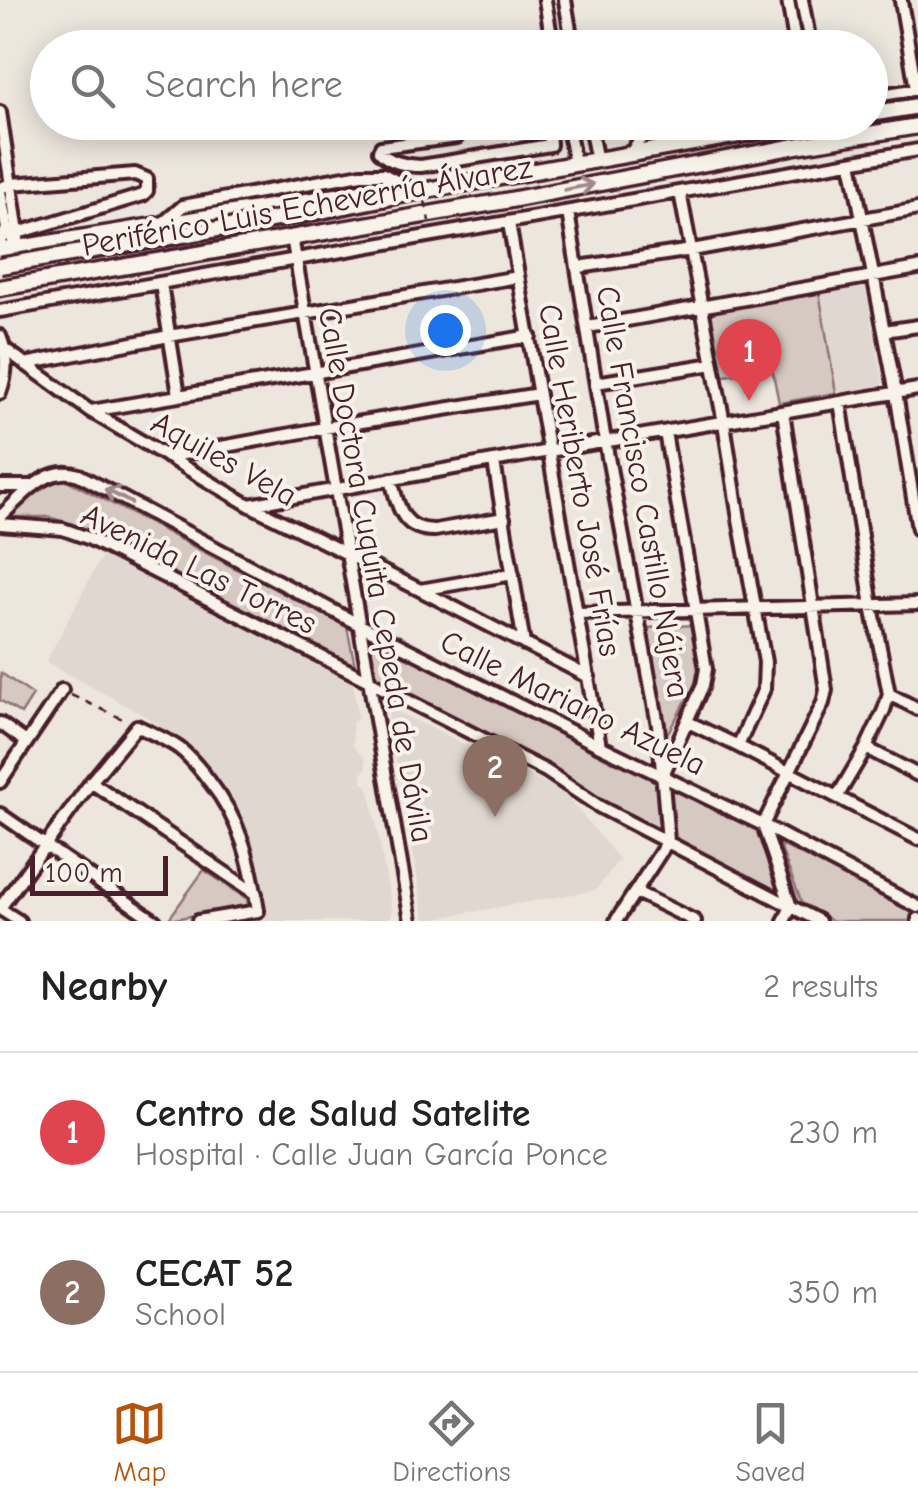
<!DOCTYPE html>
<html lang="en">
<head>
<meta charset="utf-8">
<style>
	body { margin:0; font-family:"Comic Neue",sans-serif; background:#f6f6f6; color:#222 }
	.scale { position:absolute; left:30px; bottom:25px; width:138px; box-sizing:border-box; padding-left:10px; border:5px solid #4a1f2b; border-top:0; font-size:28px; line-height:35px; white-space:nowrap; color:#4a1f2b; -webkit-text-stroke:8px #f7f3e8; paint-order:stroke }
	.you { position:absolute; left:445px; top:330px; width:35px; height:35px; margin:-25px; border:8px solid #fff; border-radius:50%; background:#1a73e8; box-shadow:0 0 0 15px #1a73e833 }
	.badge { display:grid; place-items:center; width:65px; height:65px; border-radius:50%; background:#b45309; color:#fff; font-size:32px; font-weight:700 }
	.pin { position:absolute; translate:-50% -82px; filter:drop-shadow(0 2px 5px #0008) }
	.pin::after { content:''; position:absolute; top:52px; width:35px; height:30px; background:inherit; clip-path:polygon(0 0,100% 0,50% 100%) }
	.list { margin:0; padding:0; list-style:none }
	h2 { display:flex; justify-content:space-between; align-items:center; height:130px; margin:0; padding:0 40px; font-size:42px }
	h2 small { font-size:32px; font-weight:400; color:#767676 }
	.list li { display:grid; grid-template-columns:65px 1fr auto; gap:30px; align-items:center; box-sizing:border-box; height:160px; padding:0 40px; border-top:2px solid #e0e0e0 }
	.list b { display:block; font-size:38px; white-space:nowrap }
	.list p { margin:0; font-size:32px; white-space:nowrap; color:#767676 }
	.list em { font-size:32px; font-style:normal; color:#767676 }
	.icon { flex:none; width:55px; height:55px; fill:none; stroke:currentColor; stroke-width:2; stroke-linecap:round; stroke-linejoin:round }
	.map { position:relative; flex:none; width:918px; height:921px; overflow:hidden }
	.search { position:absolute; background:#fff; box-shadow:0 5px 25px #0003; left:30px; right:30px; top:30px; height:110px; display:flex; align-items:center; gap:25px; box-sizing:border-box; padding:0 35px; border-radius:55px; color:#767676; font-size:38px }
	.sheet { height:450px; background:#fff }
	nav { display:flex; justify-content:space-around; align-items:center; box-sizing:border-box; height:140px; border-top:2px solid #e0e0e0; background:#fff; font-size:28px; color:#767676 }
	nav a { display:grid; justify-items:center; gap:5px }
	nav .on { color:#b45309 }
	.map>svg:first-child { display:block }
	.built { fill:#e0d7d0 }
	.green { fill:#d5c9c2; stroke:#907476; stroke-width:2.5 }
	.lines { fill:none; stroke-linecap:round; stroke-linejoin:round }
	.minor-casing { stroke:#4a1f2b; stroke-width:18 }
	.highway-casing { stroke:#4a1f2b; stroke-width:21 }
	.path { stroke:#4a1f2b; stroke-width:2.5; stroke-dasharray:8 8; stroke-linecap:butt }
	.minor { stroke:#f7f3e8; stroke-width:10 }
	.highway { stroke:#f7f3e8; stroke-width:14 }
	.highway-bridge-casing { stroke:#4a1f2b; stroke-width:21; stroke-linecap:butt }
	.path-bridge { stroke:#4a1f2b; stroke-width:2.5; stroke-dasharray:8 8; stroke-linecap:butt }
	.highway-bridge { stroke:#f7f3e8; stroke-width:14 }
	.oneway { stroke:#a0898a }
	.labels { text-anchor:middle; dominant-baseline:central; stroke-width:8; stroke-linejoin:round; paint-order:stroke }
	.street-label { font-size:32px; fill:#4a1f2b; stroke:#f7f3e8 }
</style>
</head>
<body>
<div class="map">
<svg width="918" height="921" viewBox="0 0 918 921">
	<rect width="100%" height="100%" fill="#ece6dd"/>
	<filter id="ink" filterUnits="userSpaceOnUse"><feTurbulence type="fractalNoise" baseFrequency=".01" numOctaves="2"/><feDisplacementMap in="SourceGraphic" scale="20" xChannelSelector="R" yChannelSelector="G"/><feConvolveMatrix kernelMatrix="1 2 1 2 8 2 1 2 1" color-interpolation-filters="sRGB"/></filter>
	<g filter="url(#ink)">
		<path class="built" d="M865,284l18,101 -47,8 -17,-101z
			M103,554l250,130 5,33 -6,6 1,23 12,13 1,9 -4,6v9l7,4 23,123 -2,11h-124l-17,-86 -22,-45 -31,-38 -49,-35 -101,-55z
			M387,707l175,84 57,68 -23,31 -171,30z"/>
		<path class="green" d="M819,292l17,101 -57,10 -7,-35 -53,9 -10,-65z
			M53,477h8l286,150 8,39 -272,-138 -34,-11h-37l-1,-5z
			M693,625l8,49 -35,62 -18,-108z
			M374,641h5l234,121 11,-1 32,17 5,52 -79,-38 -16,-17 -189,-97 -6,-31z
			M1,673l32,22 -12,19 -21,-14z
			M669,786l93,46 23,66 -110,-59z
			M779,844l133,65 -2,12h-78l-29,-15z
			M204,870l43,29 1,7 -80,14z"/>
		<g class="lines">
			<g class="minor-casing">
				<path id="minor" d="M545,0l8,48
					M565,0l8,48
					M788,0l8,48
					M802,0l9,48
					M901,1l15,88
					M575,48l18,-5
					M870,78l8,18
					M870,97l48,-8
					M0,112l18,121v16
					M454,122l3,15 -76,10 -2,4c9,11 28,15 42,15l129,-21 -1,-23
					M567,122l8,43
					M589,122l8,39
					M630,155c13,-25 24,-28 51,-33
					M851,162l45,231 22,136
					M0,188l11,-4 124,-10 12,5v12l-4,4 -125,38
					M0,192l7,37 10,19
					M680,192l44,231 15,96 26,143 -1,27 -26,57
					M568,212l37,229 53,284 10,116 -52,80
					M509,223l91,523
					M162,224l21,-18 178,-32h22l33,18
					M292,237l119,684
					M0,243l7,-14
					M579,267l113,-17 226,-41
					M161,284l18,111
					M0,311l918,-161
					M588,327l330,-59
					M884,331l34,-5
					M0,336c8,19 7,38 0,57
					M5,349l85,62 159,94 171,85 169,87
					M25,364l144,-28 349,-59
					M596,383l117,-19
					M91,411l439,-75
					M783,412l43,278 -3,13 -60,122 28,82 -7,14
					M167,457l157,-29 215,-34
					M494,462l30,182
					M391,479c7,26 10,52 44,51l69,-12
					M0,486h34
					M249,505l300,-54 369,-62
					M0,517c23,-21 46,-53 79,-42l279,149 242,122 163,79 155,82
					M0,524l63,5 25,9 458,233 54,36 219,114
					M420,590l93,-16
					M578,613l340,-9
					M889,694l29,15
					M688,722l50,24 180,93
					M0,723l26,19
					M866,748l52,27
					M663,775l40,-90 3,-16 -41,-237
					M0,782l62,-92
					M91,782l165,112
					M837,797l29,-49 18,-38 5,-16 -17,-88 -32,-204
					M0,814l155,107
					M636,892l59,29
					M0,908l91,-126 46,-56c14,7 29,13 42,22 12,9 22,22 31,34 31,39 41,81 48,129l-60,10
					M0,909l19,12
					M918,921v-2"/>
			</g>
			<g class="highway-casing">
				<path id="highway" d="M870,114l48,-8
					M300,215l116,-23 396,-70
					M0,251l391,-64 8,2
					M0,288l505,-87 291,-55 122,-20"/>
			</g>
			<path class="path" d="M71,695l56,26"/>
			<use href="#minor" class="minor"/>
			<use href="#highway" class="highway"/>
			<g class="highway-bridge-casing">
				<path id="highway-bridge" d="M0,266l300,-51"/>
			</g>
			<path class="path-bridge" d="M422,185l7,36"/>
			<use href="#highway-bridge" class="highway-bridge"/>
		</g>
		<defs><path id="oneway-shaft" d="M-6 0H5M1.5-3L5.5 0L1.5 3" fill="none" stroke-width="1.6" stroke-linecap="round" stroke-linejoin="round" transform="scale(2.5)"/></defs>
		<g class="oneway">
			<use href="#oneway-shaft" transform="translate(579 187) rotate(-11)"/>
			<use href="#oneway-shaft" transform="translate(118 496) rotate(-152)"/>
		</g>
	</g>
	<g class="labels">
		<g class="street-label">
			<text transform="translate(307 206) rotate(-10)">Periférico Luis Echeverría Álvarez</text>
			<text transform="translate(224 459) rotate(29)">Aquiles Vela</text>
			<text transform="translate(580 480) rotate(80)">Calle Heriberto José Frías</text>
			<text transform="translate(643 492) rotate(80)">Calle Francisco Castillo Nájera</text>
			<text transform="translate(199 569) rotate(26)">Avenida Las Torres</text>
			<text transform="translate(376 575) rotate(80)">Calle Doctora Cuquita Cepeda de Dávila</text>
			<text transform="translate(573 703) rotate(26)">Calle Mariano Azuela</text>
		</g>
	</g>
</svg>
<div class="scale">100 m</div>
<div class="you"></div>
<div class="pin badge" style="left:749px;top:401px;background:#e0444e">1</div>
<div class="pin badge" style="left:495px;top:817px;background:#8d6e63">2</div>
<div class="search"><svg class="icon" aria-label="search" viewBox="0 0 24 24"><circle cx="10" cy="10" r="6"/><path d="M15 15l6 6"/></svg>Search here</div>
</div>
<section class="sheet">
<h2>Nearby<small>2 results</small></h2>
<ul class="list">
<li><span class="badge" style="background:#e0444e">1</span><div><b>Centro de Salud Satelite</b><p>Hospital · Calle Juan García Ponce</p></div><em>230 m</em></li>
<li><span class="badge" style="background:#8d6e63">2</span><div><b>CECAT 52</b><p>School</p></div><em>350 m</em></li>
</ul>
</section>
<nav>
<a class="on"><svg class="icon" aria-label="map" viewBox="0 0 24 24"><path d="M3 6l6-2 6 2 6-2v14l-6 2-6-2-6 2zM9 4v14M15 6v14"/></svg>Map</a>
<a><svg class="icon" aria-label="directions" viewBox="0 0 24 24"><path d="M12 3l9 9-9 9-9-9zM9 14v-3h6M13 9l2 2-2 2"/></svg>Directions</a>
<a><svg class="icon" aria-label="saved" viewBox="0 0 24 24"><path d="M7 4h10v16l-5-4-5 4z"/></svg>Saved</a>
</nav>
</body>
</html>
